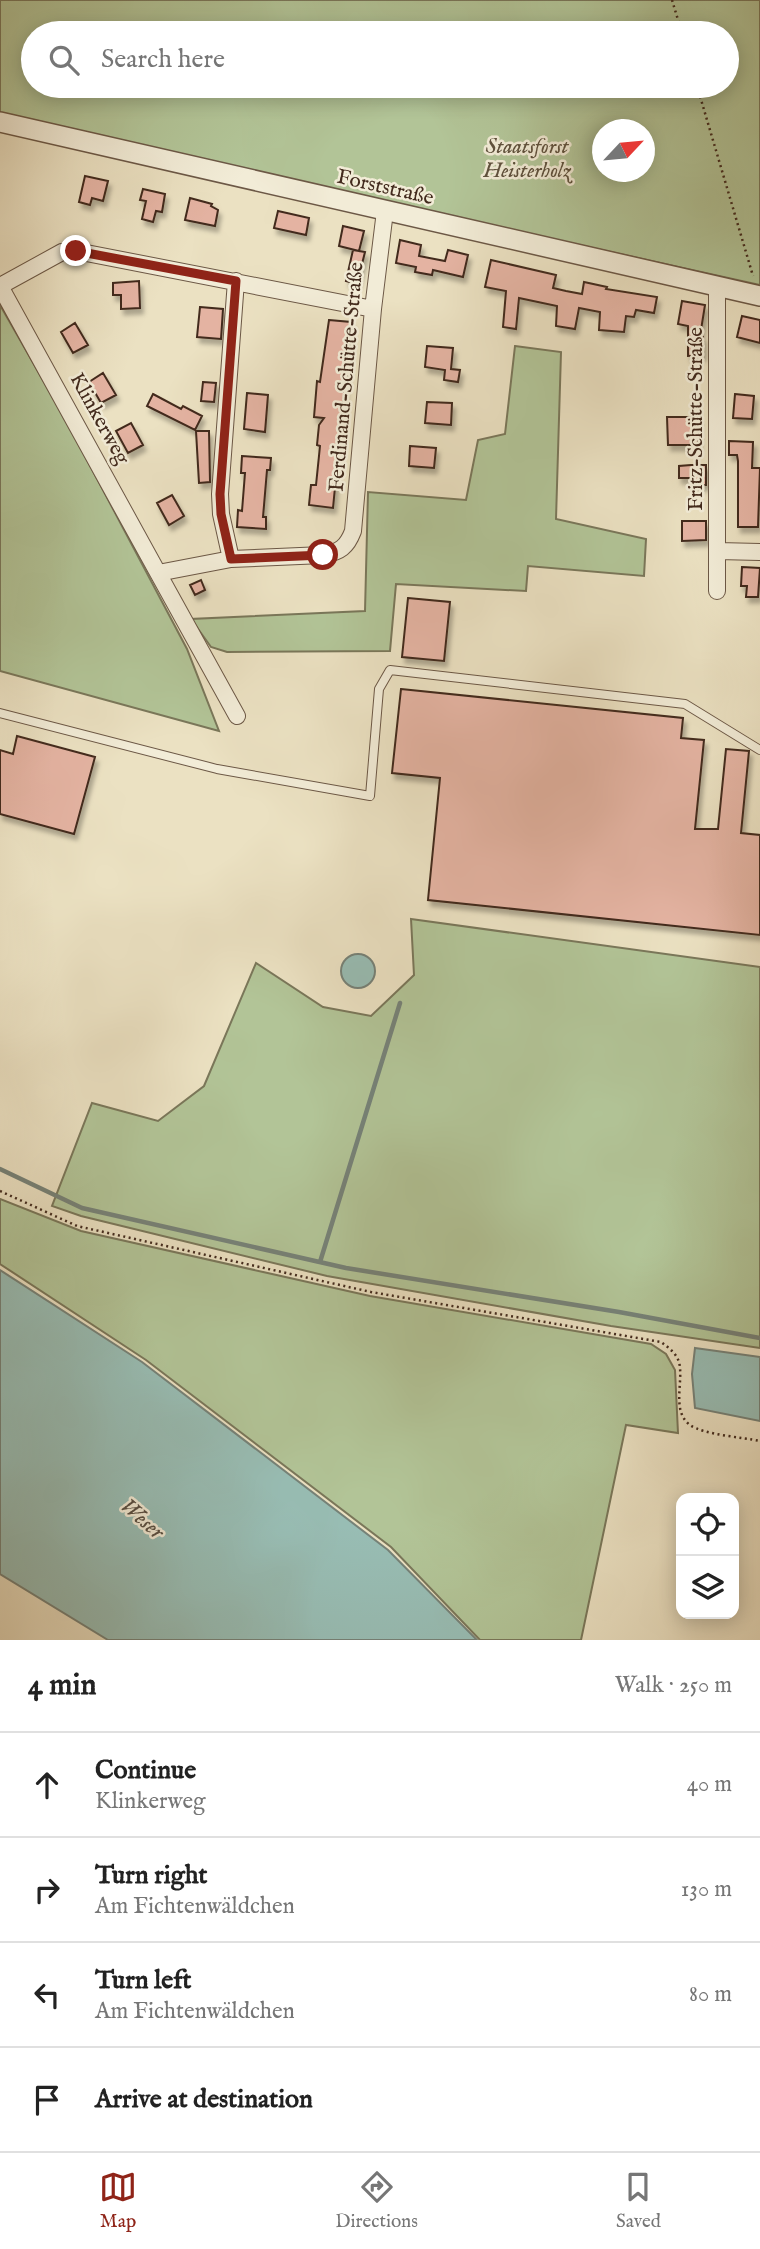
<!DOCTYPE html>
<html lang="en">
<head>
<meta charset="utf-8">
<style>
	body { margin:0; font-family:"IM FELL English",serif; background:#f6f6f6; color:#222 }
	.controls { position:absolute; right:21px; bottom:21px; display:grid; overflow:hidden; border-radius:14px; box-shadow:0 4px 18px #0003 }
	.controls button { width:63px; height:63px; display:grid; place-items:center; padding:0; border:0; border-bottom:2px solid #e0e0e0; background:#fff; color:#222; font:35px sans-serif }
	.compass { position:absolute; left:592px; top:119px; width:63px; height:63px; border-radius:50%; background:#fff; box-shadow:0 4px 18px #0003; rotate:64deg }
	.stop { position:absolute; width:21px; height:21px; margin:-16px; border:5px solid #8f2418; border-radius:50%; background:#fff }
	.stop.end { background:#8f2418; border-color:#fff; box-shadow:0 2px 7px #0008 }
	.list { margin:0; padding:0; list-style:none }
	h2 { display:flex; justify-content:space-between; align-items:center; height:91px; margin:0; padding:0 28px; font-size:30px }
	h2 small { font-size:23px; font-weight:400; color:#767676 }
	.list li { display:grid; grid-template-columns:46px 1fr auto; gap:21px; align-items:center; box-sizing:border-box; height:105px; padding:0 28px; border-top:2px solid #e0e0e0 }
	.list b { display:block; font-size:26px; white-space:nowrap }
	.list p { margin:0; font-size:23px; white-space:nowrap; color:#767676 }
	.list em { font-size:23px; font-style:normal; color:#767676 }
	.icon { flex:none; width:38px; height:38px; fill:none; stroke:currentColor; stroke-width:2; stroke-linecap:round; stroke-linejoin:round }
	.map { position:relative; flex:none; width:760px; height:1640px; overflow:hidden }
	.search { position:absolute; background:#fff; box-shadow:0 4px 18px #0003; left:21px; right:21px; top:21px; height:77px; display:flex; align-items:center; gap:18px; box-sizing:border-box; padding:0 24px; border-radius:38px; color:#767676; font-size:26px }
	.sheet { height:511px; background:#fff }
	nav { display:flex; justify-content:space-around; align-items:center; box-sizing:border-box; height:98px; border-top:2px solid #e0e0e0; background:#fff; font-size:19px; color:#767676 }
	nav a { display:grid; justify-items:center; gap:4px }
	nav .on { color:#8f2418 }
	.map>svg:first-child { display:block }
	.green { fill:#b2c497; stroke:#7a775a; stroke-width:2; fill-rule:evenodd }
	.water { fill:#98bdb4; stroke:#768278; stroke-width:2 }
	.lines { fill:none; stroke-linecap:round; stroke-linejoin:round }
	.stream { stroke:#768278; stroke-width:4.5 }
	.building { fill:#e4b3a2; stroke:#422a1d; stroke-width:2; filter:url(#shadow) }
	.service-casing { stroke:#6c5846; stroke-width:10 }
	.minor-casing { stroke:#6c5846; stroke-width:18 }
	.tertiary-casing { stroke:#6c5846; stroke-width:22 }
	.path { stroke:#422a1d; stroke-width:2.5; stroke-dasharray:2 3.5; stroke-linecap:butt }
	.service { stroke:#f2ecd7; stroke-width:8 }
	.minor { stroke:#f2ecd7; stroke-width:16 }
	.tertiary { stroke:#f2ecd7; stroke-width:19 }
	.route { stroke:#8f2418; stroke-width:9 }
	.labels { text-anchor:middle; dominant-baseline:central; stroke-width:5; stroke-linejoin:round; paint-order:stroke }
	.park-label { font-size:21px; font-style:italic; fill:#5e503c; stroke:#f2ecd7 }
	.street-label { font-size:21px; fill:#422a1d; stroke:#f2ecd7 }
	.water-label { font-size:23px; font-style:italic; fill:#584f43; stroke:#f2ecd7 }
</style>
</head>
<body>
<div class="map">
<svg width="760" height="1640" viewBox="0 0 760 1640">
	<defs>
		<filter id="shadow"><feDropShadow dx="3" dy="5.5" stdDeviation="2" flood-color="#0004"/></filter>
	</defs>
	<rect width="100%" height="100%" fill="#ebe1c2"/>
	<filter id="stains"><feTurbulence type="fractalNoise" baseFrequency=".00286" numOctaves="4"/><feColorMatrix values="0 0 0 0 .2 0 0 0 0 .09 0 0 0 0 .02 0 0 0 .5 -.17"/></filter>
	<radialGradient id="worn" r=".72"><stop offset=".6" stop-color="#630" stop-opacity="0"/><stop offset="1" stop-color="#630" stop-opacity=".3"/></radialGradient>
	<path class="green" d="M0,0h760v285l-760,-168zM33,33h694v53h-694zM602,130h42v42h-42z
		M0,305l66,115 121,229 32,82 -219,-60z
		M515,346l46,6 -5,167 90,20 -2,37 -116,-10 -2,25 -130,-7 -6,67 -163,1 -16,-5 -20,-28 174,-8 3,-119 98,8 12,-60 27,-6z
		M411,919l349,48v381l-149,-22 -284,-50 -246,-60 -29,-10 40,-103 66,18 46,-35 52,-123 67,44 48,9 43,-41z
		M0,1199l81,32 289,65 281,48 15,10 9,16 3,63 -52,-8 -45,215h-101l-89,-93 -245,-187 -146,-96z"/>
	<path class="water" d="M341 971a17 17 0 1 1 34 0a17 17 0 1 1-34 0Z
		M0,1270l142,92 246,188 89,90h-369l-108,-66z
		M695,1348l65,9v64l-65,-13 -3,-34z"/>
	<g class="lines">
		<path class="stream" d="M0,1169l82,39 264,60 273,44 141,26
			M320,1262l80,-259"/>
	</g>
	<path class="building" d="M85,176l23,5 -5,20 -11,-3 -2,7 -11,-3z
		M143,189l22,5 -3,18 -6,-1 -3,11 -11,-3 4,-18 -6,-1z
		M190,198l22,6 -1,2 7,4 -3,16 -30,-6z
		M278,211l31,7 -3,17 -32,-7z
		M343,226l21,5 -5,20 -20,-5z
		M400,240l21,5 -2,11 26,5 3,-11 20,5 -5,22 -30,-7 -1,5 -17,-3 1,-5 -20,-4z
		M353,250l12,2 -8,32 -11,-3z
		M491,260l65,15 -3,13 13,3 16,3 2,-12 23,5 -1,2 51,8 -3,16 -18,-3 -2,7 -8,-1 -2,16 -25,-2 1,-18 -21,-4 -4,21 -19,-3 1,-20 -38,-8 -3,31 -13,-2 3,-36 -21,-4z
		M139,281l1,27 -19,1v-14h-8v-12z
		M682,301l23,4 -5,31 3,1v18l-15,1v-30l-10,-2z
		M200,307l23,2 -2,30 -24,-2z
		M742,316l18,4v23l-23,-6z
		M329,320l22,2 -18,186 -24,-3 2,-20h5l4,-39 -3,-1 2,-20 5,-7 -10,-1 3,-36 3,1z
		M75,323l13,22 -15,8 -12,-21z
		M427,346l26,2 -2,21 9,1 -2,12 -14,-2 1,-10 -20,-3z
		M103,373l13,22 -15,8 -12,-21z
		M203,382l13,1 -2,19 -13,-1z
		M247,393l21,2 -3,37 -21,-3z
		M153,394l28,15 2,-3 19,10 -7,14 -48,-24z
		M735,394l19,2 -2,23 -19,-1z
		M427,402l25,1 -1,22 -26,-2z
		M667,417h31v28h-30z
		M131,423l12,22 -15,8 -12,-22z
		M196,431h13l1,51 -11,1z
		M729,441l24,1 -1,26h8l-2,59h-20v-66l-1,-6h-8z
		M410,446l26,2 -2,20 -25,-2z
		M242,456l29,2 -1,12h-3l-4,47h3v12l-29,-2 1,-17 4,1 3,-38h-4z
		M691,465h15v20h-15v-7h-12v-12z
		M172,495l12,21 -15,9 -12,-22z
		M682,521h24v19l-24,1z
		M742,567l18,1 -2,29h-12l1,-11h-6z
		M201,580l4,10 -10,5 -5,-10z
		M408,598l42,4 -6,59 -42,-4z
		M401,689l282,29 -2,20 23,2 -9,89h23l8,-80 23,2 -8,82 19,2v100l-332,-35 12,-122 -48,-5z
		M17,736l78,21 -21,77 -74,-20v-64l13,4z"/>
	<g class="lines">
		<g class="service-casing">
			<path id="service" d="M0,713l217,56 153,27 9,-107 11,-19 295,34 75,46"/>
		</g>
		<g class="minor-casing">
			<path id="minor" d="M0,286l158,287 73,-14 92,-4c17,-3 24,-8 30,-24l20,-222 12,-98
				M0,286l62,-34 14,-1 297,58
				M717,286v305
				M718,551l42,1
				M231,559l-10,-45 -1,-20 16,-213
				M158,573l79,143"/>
		</g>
		<g class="tertiary-casing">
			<path id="tertiary" d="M0,122l760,174"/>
		</g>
		<path class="path" d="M672,0l10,33
			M697,86l56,190
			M0,1191l77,35 294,66 290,50c7,5 15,11 18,20 5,19 -8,49 11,63 14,10 52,12 70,16"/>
		<use href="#service" class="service"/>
		<use href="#minor" class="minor"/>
		<use href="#tertiary" class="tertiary"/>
	</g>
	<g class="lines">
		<path class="route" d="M76,251l160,30 -16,213 1,20 10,45 92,-4"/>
	</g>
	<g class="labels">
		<g class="park-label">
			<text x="527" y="147">Staatsforst<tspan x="527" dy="24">Heisterholz</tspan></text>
		</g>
		<g class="street-label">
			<text transform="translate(385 188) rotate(13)">Forststraße</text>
			<text transform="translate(347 377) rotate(-85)">Ferdinand-Schütte-Straße</text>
			<text transform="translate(99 419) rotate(61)">Klinkerweg</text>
			<text transform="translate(696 419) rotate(-90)">Fritz-Schütte-Straße</text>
		</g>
		<g class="water-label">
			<text transform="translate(142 1519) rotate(41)">Weser</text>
		</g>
	</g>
	<rect width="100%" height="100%" filter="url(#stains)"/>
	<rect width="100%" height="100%" fill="url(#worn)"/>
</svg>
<div class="controls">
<button><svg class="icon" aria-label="locate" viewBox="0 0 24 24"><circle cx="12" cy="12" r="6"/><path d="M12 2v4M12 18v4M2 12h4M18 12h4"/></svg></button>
<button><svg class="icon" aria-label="layers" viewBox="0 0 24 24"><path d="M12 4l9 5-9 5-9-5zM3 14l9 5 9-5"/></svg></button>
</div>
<svg class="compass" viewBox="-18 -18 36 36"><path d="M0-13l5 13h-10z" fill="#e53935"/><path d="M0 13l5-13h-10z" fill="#767676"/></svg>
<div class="stop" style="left:323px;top:555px"></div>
<div class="stop end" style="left:76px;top:251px"></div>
<div class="search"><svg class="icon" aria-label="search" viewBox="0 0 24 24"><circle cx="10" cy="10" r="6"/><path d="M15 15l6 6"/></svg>Search here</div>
</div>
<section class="sheet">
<h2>4 min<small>Walk · 250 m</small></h2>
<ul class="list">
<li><svg class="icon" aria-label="ahead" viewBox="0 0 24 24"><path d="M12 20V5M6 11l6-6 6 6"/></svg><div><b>Continue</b><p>Klinkerweg</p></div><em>40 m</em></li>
<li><svg class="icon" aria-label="right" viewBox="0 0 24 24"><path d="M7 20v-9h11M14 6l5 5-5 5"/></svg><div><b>Turn right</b><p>Am Fichtenwäldchen</p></div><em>130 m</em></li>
<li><svg class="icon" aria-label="left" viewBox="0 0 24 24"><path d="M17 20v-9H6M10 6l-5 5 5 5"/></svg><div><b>Turn left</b><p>Am Fichtenwäldchen</p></div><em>80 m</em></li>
<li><svg class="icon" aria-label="arrive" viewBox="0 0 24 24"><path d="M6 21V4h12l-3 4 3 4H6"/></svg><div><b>Arrive at destination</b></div></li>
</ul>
</section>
<nav>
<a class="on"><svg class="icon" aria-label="map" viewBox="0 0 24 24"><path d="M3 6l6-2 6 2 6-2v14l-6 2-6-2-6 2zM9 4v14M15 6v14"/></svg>Map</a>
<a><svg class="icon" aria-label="directions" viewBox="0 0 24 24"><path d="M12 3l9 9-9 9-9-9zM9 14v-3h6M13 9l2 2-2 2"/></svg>Directions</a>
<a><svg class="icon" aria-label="saved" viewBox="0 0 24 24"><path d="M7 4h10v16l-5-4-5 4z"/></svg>Saved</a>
</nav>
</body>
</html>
